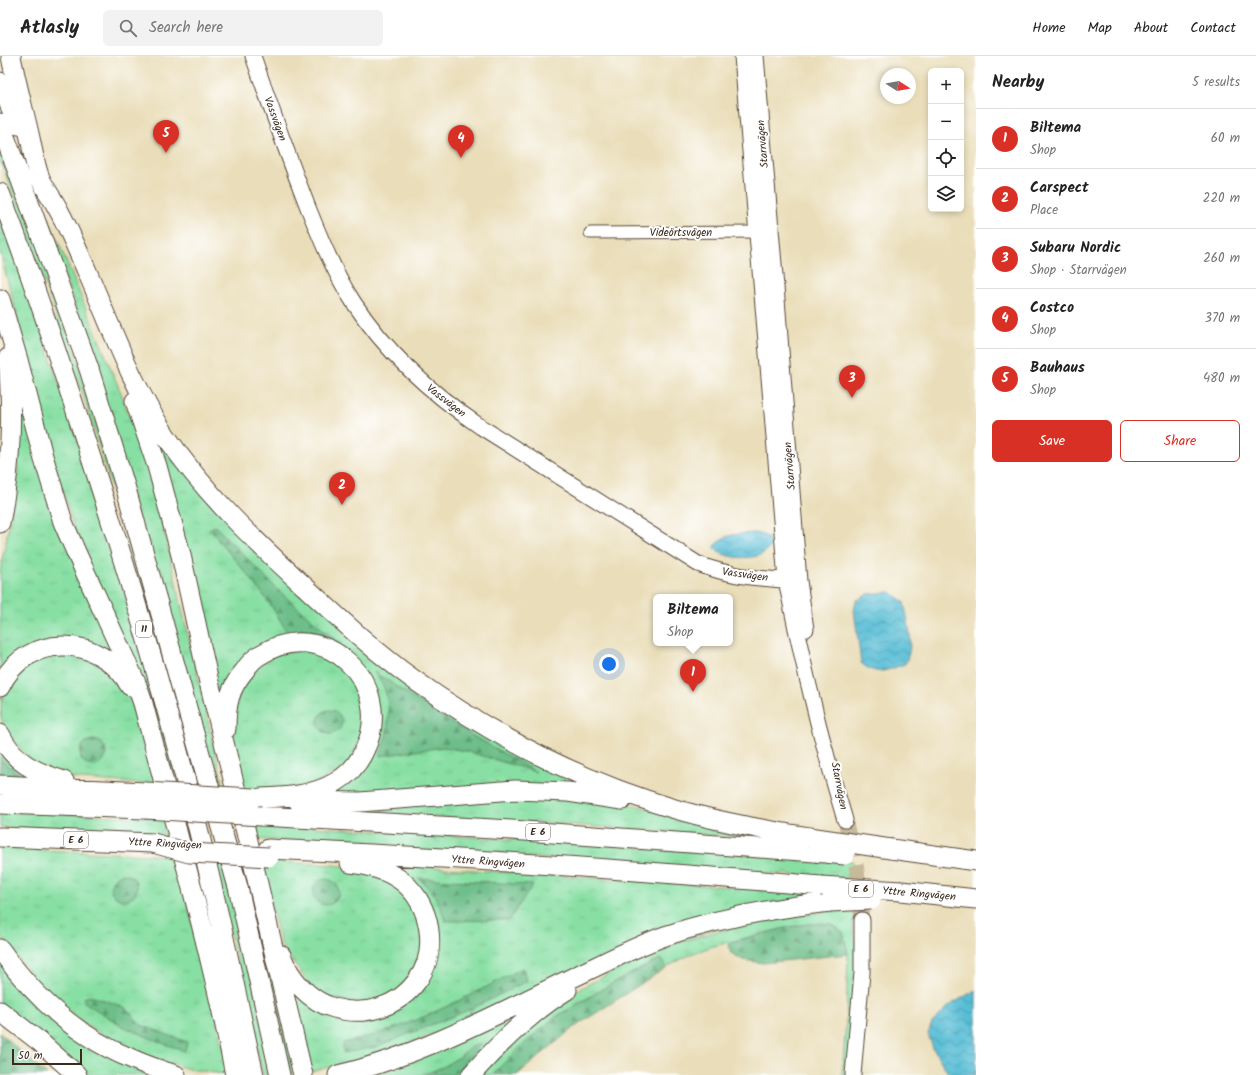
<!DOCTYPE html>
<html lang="en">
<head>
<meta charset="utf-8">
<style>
	body { margin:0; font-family:Kalam,sans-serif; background:#f2f2f2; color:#222 }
	.controls { position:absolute; right:12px; top:12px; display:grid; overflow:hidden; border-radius:6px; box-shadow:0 2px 6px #0003 }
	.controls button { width:36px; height:36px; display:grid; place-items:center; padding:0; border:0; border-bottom:1px solid #e0e0e0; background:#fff; color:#222; font:20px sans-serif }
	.compass { position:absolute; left:880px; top:12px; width:36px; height:36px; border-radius:50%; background:#fff; box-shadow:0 2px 6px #0003; rotate:101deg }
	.scale { position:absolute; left:12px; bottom:10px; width:70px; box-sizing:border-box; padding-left:4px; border:2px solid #3b2a1e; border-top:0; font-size:11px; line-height:14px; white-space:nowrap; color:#3b2a1e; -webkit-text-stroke:3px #fff; paint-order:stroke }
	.you { position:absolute; left:609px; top:608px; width:14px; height:14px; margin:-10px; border:3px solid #fff; border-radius:50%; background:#1a73e8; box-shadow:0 0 0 6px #1a73e833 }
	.badge { display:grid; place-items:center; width:26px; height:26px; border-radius:50%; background:#d93025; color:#fff; font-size:13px; font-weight:700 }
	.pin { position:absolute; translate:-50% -33px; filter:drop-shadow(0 1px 2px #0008) }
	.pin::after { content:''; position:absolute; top:21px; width:14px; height:12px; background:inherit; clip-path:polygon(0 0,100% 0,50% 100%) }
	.popup { position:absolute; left:653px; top:538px; width:80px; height:52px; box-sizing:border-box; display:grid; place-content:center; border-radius:6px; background:#fff; filter:drop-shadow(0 1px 3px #0005); font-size:13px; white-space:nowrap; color:#767676 }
	.popup b { font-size:15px; color:#222 }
	.popup::after { content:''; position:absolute; left:50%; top:100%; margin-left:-8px; border:8px solid transparent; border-top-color:#fff }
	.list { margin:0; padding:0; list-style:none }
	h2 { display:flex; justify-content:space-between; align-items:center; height:52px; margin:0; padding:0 16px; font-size:17px }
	h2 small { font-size:13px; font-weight:400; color:#767676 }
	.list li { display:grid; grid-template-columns:26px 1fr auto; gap:12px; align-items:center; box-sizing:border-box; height:60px; padding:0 16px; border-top:1px solid #e0e0e0 }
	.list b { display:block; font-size:15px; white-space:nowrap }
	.list p { margin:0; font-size:13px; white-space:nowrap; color:#767676 }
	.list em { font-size:13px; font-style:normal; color:#767676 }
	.actions { display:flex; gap:8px; padding:12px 16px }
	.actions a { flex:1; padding:9px 0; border:1px solid #d93025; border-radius:6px; text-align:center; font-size:14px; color:#d93025 }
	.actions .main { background:#d93025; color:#fff }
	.icon { flex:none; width:22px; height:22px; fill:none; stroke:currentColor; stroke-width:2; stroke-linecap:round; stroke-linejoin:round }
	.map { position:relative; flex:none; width:976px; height:1019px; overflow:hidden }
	header { display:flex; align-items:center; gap:24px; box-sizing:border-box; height:56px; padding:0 20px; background:#fff; border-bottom:1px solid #e0e0e0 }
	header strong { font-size:19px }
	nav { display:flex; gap:22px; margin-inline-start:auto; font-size:14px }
	.search { width:280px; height:36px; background:#f2f2f2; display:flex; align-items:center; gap:10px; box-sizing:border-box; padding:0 14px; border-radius:6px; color:#767676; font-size:15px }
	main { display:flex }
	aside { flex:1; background:#fff }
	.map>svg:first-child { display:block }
	.grass { fill:url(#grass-tufts); stroke:#618460 }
	.forest { fill:url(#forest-firs); stroke:#547454 }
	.water { fill:url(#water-waves); stroke:#49747a }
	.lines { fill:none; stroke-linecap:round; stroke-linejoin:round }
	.secondary-tunnel { stroke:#c7ba9b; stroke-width:15; stroke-dasharray:15 8; stroke-linecap:butt }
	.street-casing { stroke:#554535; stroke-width:13 }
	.secondary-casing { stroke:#554535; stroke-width:17 }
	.highway-casing { stroke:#554535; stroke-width:21 }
	.street { stroke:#fff; stroke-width:11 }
	.secondary { stroke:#fff; stroke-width:15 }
	.highway { stroke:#fff; stroke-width:19 }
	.highway-bridge-casing { stroke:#554535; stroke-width:21; stroke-linecap:butt }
	.highway-bridge { stroke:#fff; stroke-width:19 }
	.labels { text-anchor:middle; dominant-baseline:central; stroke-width:4; stroke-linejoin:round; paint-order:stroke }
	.shield { fill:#fff; stroke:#766a62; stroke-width:1 }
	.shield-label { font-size:10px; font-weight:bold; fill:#3b2a1e }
	.street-label { font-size:11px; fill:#3b2a1e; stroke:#fff }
</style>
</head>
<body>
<header>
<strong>Atlasly</strong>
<div class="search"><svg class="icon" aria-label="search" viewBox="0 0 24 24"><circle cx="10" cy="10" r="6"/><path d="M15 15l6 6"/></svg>Search here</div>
<nav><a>Home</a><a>Map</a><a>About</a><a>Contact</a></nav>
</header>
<main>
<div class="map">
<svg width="976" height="1019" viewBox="0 0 976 1019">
	<defs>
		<pattern id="grass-tufts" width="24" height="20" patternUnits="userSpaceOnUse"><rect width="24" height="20" fill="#87dfa3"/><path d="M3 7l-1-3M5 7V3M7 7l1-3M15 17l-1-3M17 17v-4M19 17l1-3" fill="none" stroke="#75c08c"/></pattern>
		<pattern id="forest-firs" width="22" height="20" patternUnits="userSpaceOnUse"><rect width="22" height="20" fill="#6dbe89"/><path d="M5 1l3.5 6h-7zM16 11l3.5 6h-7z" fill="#5b9b6f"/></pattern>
		<pattern id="water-waves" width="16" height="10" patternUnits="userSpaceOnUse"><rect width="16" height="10" fill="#57bdd5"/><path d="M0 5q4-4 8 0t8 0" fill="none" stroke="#499aac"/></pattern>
	</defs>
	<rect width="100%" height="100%" fill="#fff"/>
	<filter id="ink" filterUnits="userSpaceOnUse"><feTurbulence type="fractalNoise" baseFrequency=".025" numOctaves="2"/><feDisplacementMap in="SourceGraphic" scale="8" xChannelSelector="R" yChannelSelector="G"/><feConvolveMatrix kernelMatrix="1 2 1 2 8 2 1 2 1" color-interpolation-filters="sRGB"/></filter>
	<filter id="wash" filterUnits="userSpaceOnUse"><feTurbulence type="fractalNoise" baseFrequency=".012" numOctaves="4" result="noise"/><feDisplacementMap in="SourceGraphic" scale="16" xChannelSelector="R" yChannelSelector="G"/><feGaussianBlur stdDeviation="0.9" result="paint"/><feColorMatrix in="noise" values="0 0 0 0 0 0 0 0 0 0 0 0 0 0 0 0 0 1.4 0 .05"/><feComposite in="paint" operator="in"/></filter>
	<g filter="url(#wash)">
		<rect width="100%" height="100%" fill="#eadeba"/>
		<path class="grass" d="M0,74l49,135 157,523 -12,-1 -72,-264 -37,-123 -65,-188 -20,-52z
			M21,96l100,241 26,75 16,59 61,263 -7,-1 -134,-461z
			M0,150l101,304 77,275h-6l-98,-257 -35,-119 -24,-101 -15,-56z
			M17,332l101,275 -31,-18 -87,25v-99l14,-71 3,-21 1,-20z
			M143,352l223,240 242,143 -276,7 39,-48 -14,-86 -80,-22 -55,74z
			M311,594l41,24 16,47 -19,44 -41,23 -64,2 -11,-49 -2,-12 12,-51 33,-25z
			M43,598l47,3 36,32 15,38 16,58 -75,-6 -15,-2 -33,-11 -30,-38 -3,-10v-15l4,-14 4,-7z
			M0,693l37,29 -37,1z
			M515,739l95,7 27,4 156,35 -232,-17 -197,-11 -1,-7z
			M0,755l166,7 4,17 -170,-8z
			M251,767l601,38 4,18 -601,-40z
			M0,792l175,8 56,219 -42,-6 -21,-6 -24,-8 -41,-20 -23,-15 -39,-33 -35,-44 -6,-10z
			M213,802h11l50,217h-11z
			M241,803l5,1 51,213 -6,1z
			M260,805l73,4 26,3 21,6 35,30 9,44 -20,40 -38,18 -50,-12 -35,-49z
			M384,808l452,30 -30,5 -247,82 -174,73 -50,12 -29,6 -16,-90 8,10 89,18 47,-72z
			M856,851c0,14 -7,18 0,31l-6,137h-8l4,-53 2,-68 -5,-22 -12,-8h-23l-19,3 -79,20 -19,7 -24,13 -7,-8 -47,24 -59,35 -62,57h-14l94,-82 55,-29 50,-21 68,-19z
			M0,906l148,113h-62l-86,-72z
			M549,940l-84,79h-93c62,-19 119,-50 177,-79z"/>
		<path class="forest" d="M215,470l65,66 62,54c-21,-10 -31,-15 -54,-11 -17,-37 -53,-74 -79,-106z
			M374,616l87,57 75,43 -67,-20 -25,-5 -64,9c8,-19 12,-48 4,-68 -2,-5 -7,-11 -10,-16z
			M318 666a12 12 0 1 1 24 0a12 12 0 1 1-24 0Z
			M80 697a13 13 0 1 1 26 0a13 13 0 1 1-26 0Z
			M0,701l6,7 17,13 -23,-2z
			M111 831a13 13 0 1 1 26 0a13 13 0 1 1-26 0Z
			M418,822l115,7 -24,35 -64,1c-5,-20 -12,-30 -27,-43z
			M313 836a13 13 0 1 1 26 0a13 13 0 1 1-26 0Z
			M808,868h23l12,8 5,22 -85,9 -20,-3 -12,-7 -3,-10 61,-16z
			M660,903l7,8 -94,61 -56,47h-25l28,-28 34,-29 59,-35z
			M523,912l4,13 -56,28 -95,38 -33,6v-10c66,-14 121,-45 180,-75z
			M90,940l18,5 18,7 15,17 46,17 -2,9 -23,-8 -40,-17 -38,-24v-4z
			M0,977l46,41 1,1h-47z
			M482,987l-28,32h-32l23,-9 15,-10 11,-9z"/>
		<path class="water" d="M754,477c8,1 14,3 17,11 -2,3 -3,6 -6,8 -10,9 -44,7 -51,-5 8,-14 27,-13 40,-14z
			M890,536l14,10c4,21 11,42 1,62 -19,6 -28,13 -44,-1l-7,-53 2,-9 12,-7z
			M976,934v85h-27l-16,-27 -5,-14 4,-11 19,-19z"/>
	</g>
	<g filter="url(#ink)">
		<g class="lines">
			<path class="secondary-tunnel" d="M845,764l12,50 5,50"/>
			<g class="street-casing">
				<path id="street" d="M590,177l173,-1"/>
			</g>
			<g class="secondary-casing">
				<path id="secondary" d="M253,0c18,52 36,103 56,154 13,32 26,64 45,93 33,50 78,91 127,124l217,137c34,13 65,15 101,17
					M742,0l44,524c16,81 35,161 59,240
					M756,0l21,243 22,282 7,48
					M853,1019l9,-102v-53"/>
			</g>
			<g class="highway-casing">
				<path id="highway" d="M11,0c5,27 13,55 19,82 3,13 5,28 10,40 5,11 13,21 18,31 11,20 19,40 28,60 25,57 45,115 80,167 38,57 88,104 138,150 35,32 70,65 109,93 80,57 167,102 262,130 44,13 89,21 134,28
					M0,26l18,43
					M0,67l68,187 21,59 37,120 68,244 44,154 42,188
					M0,137c37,97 69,195 100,293 43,136 83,274 115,413 14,59 26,117 39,176
					M0,243l18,61 25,96 20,66 13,30 60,131 7,20c32,124 68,246 92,372
					M135,345l22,65 24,89 27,123 32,129 63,268
					M0,467c11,-57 13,-107 8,-165
					M0,631c25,-56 102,-53 130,-1
					M226,673c0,-25 3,-40 19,-59 4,-6 8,-11 15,-15 62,-41 138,28 104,96 -6,13 -16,24 -28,31 -23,14 -51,15 -76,16
					M0,678c14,29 35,38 64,47
					M0,729l145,7
					M298,745l62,1 155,-12 53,2 54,8
					M0,748l145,5
					M261,760l250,14 304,22
					M0,781l153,6
					M268,793c185,8 369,21 553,37
					M891,793l85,12
					M901,835l75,8
					M0,893c33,47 76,87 130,109 15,7 30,12 46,17
					M281,899c9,24 28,46 53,53 31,9 64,-1 83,-27 22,-30 14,-76 -14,-99 -15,-12 -35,-17 -53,-19
					M0,955l40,31 37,33
					M338,1019c84,-20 159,-61 236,-98 30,-14 60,-30 91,-41 54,-18 109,-28 165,-34
					M471,1019c26,-29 63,-65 96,-85"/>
			</g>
			<use href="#street" class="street"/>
			<use href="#secondary" class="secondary"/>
			<use href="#highway" class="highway"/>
			<g class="highway-bridge-casing">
				<path id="highway-bridge" d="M145,736l108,6
					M145,753l116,7
					M809,781l82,12
					M153,787l36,10 80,4
					M815,796l30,3
					M821,830l80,5
					M830,846l41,-2"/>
			</g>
			<use href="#highway-bridge" class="highway-bridge"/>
		</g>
	</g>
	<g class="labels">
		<g class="shield">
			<rect x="136" y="565" width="16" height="16" rx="3"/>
			<rect x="526" y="768" width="24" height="16" rx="3"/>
			<rect x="64" y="776" width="24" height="16" rx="3"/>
			<rect x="849" y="825" width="24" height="16" rx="3"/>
		</g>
		<g class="shield-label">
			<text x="144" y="573">11</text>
			<text x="538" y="776">E 6</text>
			<text x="76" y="784">E 6</text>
			<text x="861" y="833">E 6</text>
		</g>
		<g class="street-label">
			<text transform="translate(275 63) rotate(70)">Vassvägen</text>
			<text transform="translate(763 88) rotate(-95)">Starrvägen</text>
			<text x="681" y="177">Videörtsvägen</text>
			<text transform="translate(446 345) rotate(38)">Vassvägen</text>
			<text transform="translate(790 410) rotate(-95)">Starrvägen</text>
			<text transform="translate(745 519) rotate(8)">Vassvägen</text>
			<text transform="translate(839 730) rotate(79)">Starrvägen</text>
			<text transform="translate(165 788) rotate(3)">Yttre Ringvägen</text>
			<text transform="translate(488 806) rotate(4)">Yttre Ringvägen</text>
			<text transform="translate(919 838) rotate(5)">Yttre Ringvägen</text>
		</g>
	</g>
</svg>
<div class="controls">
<button>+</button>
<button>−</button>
<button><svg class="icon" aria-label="locate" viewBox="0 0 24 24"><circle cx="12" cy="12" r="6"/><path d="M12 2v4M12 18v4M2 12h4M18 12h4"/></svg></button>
<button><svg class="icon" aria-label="layers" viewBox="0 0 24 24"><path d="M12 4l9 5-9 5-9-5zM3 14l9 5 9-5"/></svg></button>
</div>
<svg class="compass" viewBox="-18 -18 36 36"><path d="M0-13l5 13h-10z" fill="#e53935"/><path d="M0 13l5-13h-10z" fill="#767676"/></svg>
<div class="scale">50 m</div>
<div class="you"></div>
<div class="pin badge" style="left:693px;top:636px">1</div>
<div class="popup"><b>Biltema</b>Shop</div>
<div class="pin badge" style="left:342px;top:449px">2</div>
<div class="pin badge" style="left:852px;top:342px">3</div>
<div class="pin badge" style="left:461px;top:102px">4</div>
<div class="pin badge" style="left:166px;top:97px">5</div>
</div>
<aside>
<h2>Nearby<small>5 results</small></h2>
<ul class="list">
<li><span class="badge">1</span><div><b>Biltema</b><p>Shop</p></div><em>60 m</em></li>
<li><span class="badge">2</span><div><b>Carspect</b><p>Place</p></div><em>220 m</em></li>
<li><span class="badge">3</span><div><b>Subaru Nordic</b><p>Shop · Starrvägen</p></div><em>260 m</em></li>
<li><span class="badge">4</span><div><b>Costco</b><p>Shop</p></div><em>370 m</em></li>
<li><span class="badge">5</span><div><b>Bauhaus</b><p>Shop</p></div><em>480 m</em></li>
</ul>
<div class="actions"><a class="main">Save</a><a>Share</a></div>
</aside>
</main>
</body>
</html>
